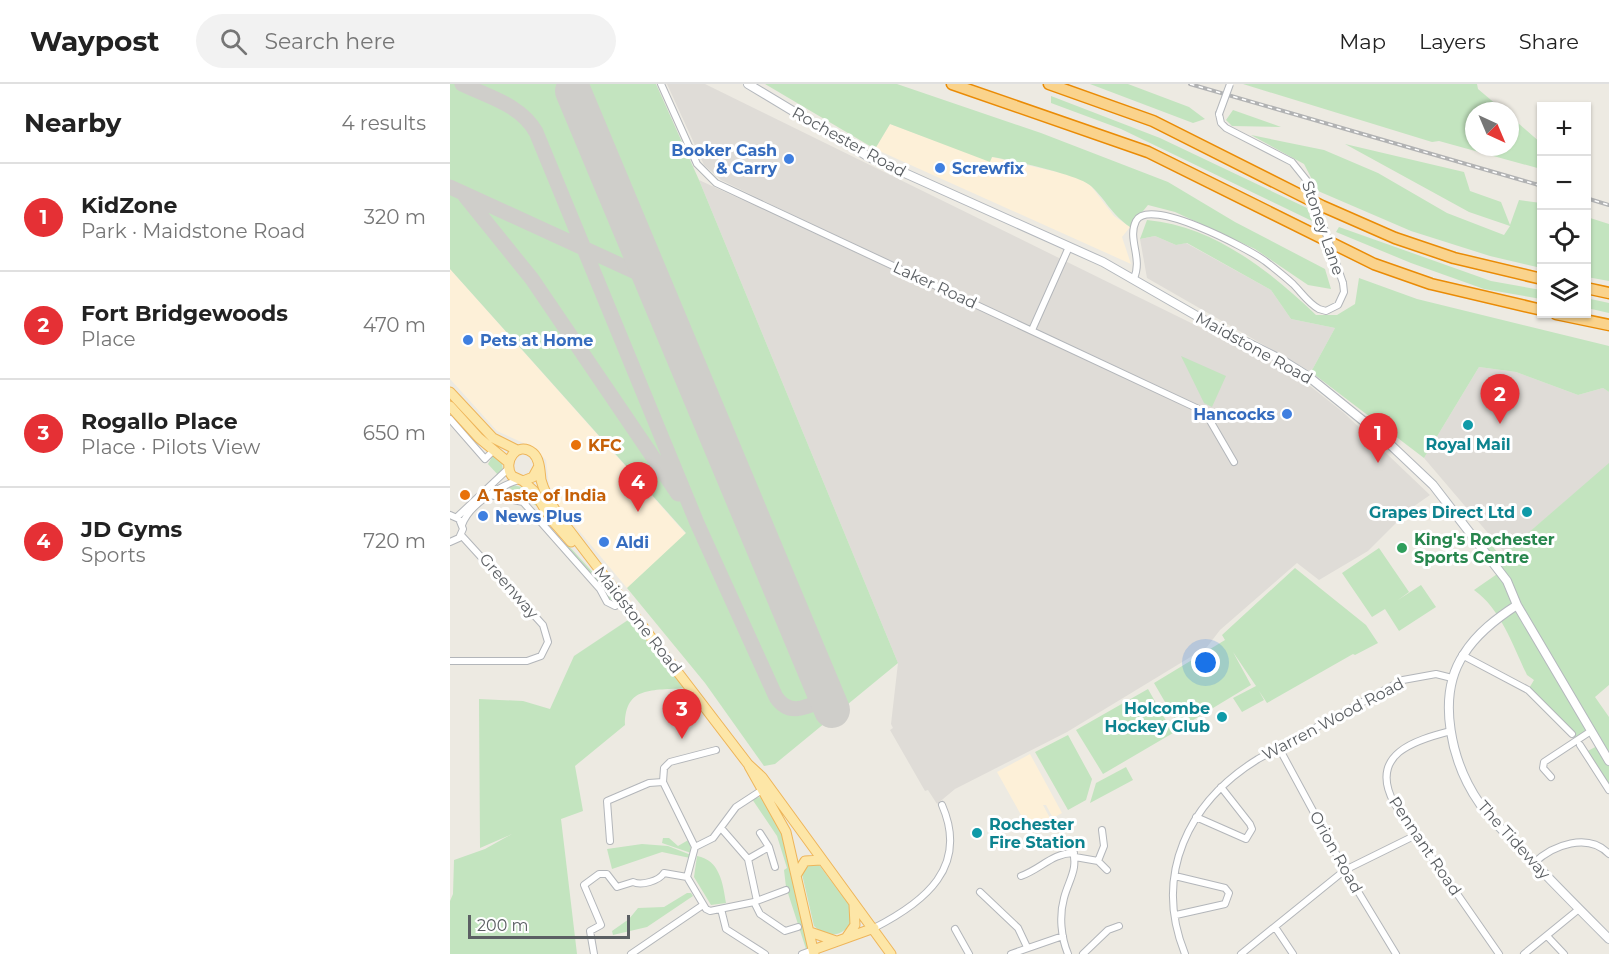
<!DOCTYPE html>
<html lang="en">
<head>
<meta charset="utf-8">
<style>
	body { margin:0; font-family:Montserrat,sans-serif; background:#f2f2f2; color:#222 }
	.controls { position:absolute; right:18px; top:18px; display:grid; overflow:hidden; border-radius:0px; box-shadow:0 2px 4px #0004 }
	.controls button { width:54px; height:54px; display:grid; place-items:center; padding:0; border:0; border-bottom:2px solid #e0e0e0; background:#fff; color:#222; font:30px sans-serif }
	.compass { position:absolute; left:1015px; top:18px; width:54px; height:54px; border-radius:50%; background:#fff; box-shadow:0 2px 4px #0004; rotate:136deg }
	.scale { position:absolute; left:18px; bottom:15px; width:162px; box-sizing:border-box; padding-left:6px; border:3px solid #5b5f63; border-top:0; font-size:16px; line-height:21px; white-space:nowrap; color:#5b5f63; -webkit-text-stroke:4px #fff; paint-order:stroke }
	.you { position:absolute; left:756px; top:579px; width:21px; height:21px; margin:-15px; border:4px solid #fff; border-radius:50%; background:#1a73e8; box-shadow:0 0 0 9px #1a73e833 }
	.badge { display:grid; place-items:center; width:39px; height:39px; border-radius:50%; background:#e53035; color:#fff; font-size:20px; font-weight:700 }
	.pin { position:absolute; translate:-50% -50px; filter:drop-shadow(0 2px 3px #0008) }
	.pin::after { content:''; position:absolute; top:32px; width:21px; height:18px; background:inherit; clip-path:polygon(0 0,100% 0,50% 100%) }
	.list { margin:0; padding:0; list-style:none }
	h2 { display:flex; justify-content:space-between; align-items:center; height:78px; margin:0; padding:0 24px; font-size:26px }
	h2 small { font-size:20px; font-weight:400; color:#767676 }
	.list li { display:grid; grid-template-columns:39px 1fr auto; gap:18px; align-items:center; box-sizing:border-box; height:108px; padding:0 24px; border-top:2px solid #e0e0e0 }
	.list b { display:block; font-size:22px; white-space:nowrap }
	.list p { margin:0; font-size:20px; white-space:nowrap; color:#767676 }
	.list em { font-size:20px; font-style:normal; color:#767676 }
	.icon { flex:none; width:33px; height:33px; fill:none; stroke:currentColor; stroke-width:2; stroke-linecap:round; stroke-linejoin:round }
	.map { position:relative; flex:none; width:1159px; height:870px; overflow:hidden }
	header { display:flex; align-items:center; gap:36px; box-sizing:border-box; height:84px; padding:0 30px; background:#fff; border-bottom:2px solid #e0e0e0 }
	header strong { font-size:28px }
	nav { display:flex; gap:33px; margin-inline-start:auto; font-size:21px }
	.search { width:420px; height:54px; background:#f2f2f2; display:flex; align-items:center; gap:15px; box-sizing:border-box; padding:0 21px; border-radius:33px; color:#767676; font-size:22px }
	main { display:flex }
	aside { flex:1; background:#fff }
	.map>svg:first-child { display:block }
	.commercial { fill:#fdf0d8 }
	.industrial { fill:#dfdcd7 }
	.green { fill:#c3e4bf }
	.lines { fill:none; stroke-linecap:round; stroke-linejoin:round }
	.taxiway { stroke:#cfceca; stroke-width:15 }
	.runway { stroke:#cfceca; stroke-width:36 }
	.street-casing { stroke:#b3b6ba; stroke-width:8 }
	.secondary-casing { stroke:#b4b8bd; stroke-width:10 }
	.primary-casing { stroke:#eeb55a; stroke-width:11 }
	.highway-casing { stroke:#ea8b05; stroke-width:13 }
	.street { stroke:#fff; stroke-width:6 }
	.secondary { stroke:#fff; stroke-width:8 }
	.primary { stroke:#fde6a7; stroke-width:9 }
	.highway { stroke:#fad38c; stroke-width:10 }
	.rail-casing { stroke:#b1b2b3; stroke-width:4 }
	.rail { stroke:#fff; stroke-width:1.5; stroke-dasharray:4.5; stroke-linecap:butt }
	.street-bridge-casing { stroke:#b3b6ba; stroke-width:8; stroke-linecap:butt }
	.street-bridge { stroke:#fff; stroke-width:6 }
	.shop-dot { fill:#3f7fe0; stroke:#fff; stroke-width:2 }
	.culture-dot { fill:#0f9aa8; stroke:#fff; stroke-width:2 }
	.food-dot { fill:#e8710a; stroke:#fff; stroke-width:2 }
	.leisure-dot { fill:#2e9e5b; stroke:#fff; stroke-width:2 }
	.labels { text-anchor:middle; dominant-baseline:central; stroke-width:6; stroke-linejoin:round; paint-order:stroke }
	.street-label { font-size:16px; fill:#5b5f63; stroke:#fff }
	.shop-label { font-size:16px; font-weight:bold; fill:#366cbe; stroke:#fff; text-anchor:start }
	.culture-label { font-size:16px; font-weight:bold; fill:#0d838f; stroke:#fff; text-anchor:end }
	.food-label { font-size:16px; font-weight:bold; fill:#c56008; stroke:#fff; text-anchor:start }
	.leisure-label { font-size:16px; font-weight:bold; fill:#27864d; stroke:#fff; text-anchor:start }
</style>
</head>
<body>
<header>
<strong>Waypost</strong>
<div class="search"><svg class="icon" aria-label="search" viewBox="0 0 24 24"><circle cx="10" cy="10" r="6"/><path d="M15 15l6 6"/></svg>Search here</div>
<nav><a>Map</a><a>Layers</a><a>Share</a></nav>
</header>
<main>
<aside>
<h2>Nearby<small>4 results</small></h2>
<ul class="list">
<li><span class="badge">1</span><div><b>KidZone</b><p>Park · Maidstone Road</p></div><em>320 m</em></li>
<li><span class="badge">2</span><div><b>Fort Bridgewoods</b><p>Place</p></div><em>470 m</em></li>
<li><span class="badge">3</span><div><b>Rogallo Place</b><p>Place · Pilots View</p></div><em>650 m</em></li>
<li><span class="badge">4</span><div><b>JD Gyms</b><p>Sports</p></div><em>720 m</em></li>
</ul>
</aside>
<div class="map">
<svg width="1159" height="870" viewBox="0 0 1159 870">
	<rect width="100%" height="100%" fill="#edeae2"/>
	<path class="commercial" d="M440,40l100,37 2,-4 86,20 13,9 23,30 16,11 -8,10 9,27 -256,-115z
		M0,185l236,265 -59,54 -68,-81 -10,-22 -3,-25 -12,-12 -37,-17 -47,-52z
		M580,670l32,59 -9,5 -7,-13h-3l8,15 -21,11 -33,-59z"/>
	<path class="industrial" d="M217,0h38l590,290 49,39 86,82 -20,14 -42,42 -49,29 -22,-17 -77,67 -13,17 -140,85 -112,57 -18,15 -9,-14 -3,1 -35,-61 3,-2 -2,-4 7,-61 -199,-483 413,191 -391,-191 -17,-15z
		M705,152l21,9 10,-2 85,47 20,29 44,9 -24,44 -164,-94 -7,-39z
		M1029,283l37,5 62,23 25,-7 6,4v72l-104,89 -81,-95z"/>
	<path class="green" d="M0,0h206l43,96 199,483 -123,101 -11,2 -59,-83 -78,-95 59,-55 -236,-264z
		M315,0h132l144,49 127,49 67,40 90,47 6,20 -23,-4 -53,-36 -80,-37 -27,-7 -18,22c-20,-14 -23,-26 -39,-41 -11,-11 -80,-26 -99,-29l-2,5 -100,-38 -15,25z
		M640,0h38l61,23 16,12 -12,4z
		M793,0h234l1,5 26,22h-30v36h36v-31l31,27v26l-102,-28 -7,1z
		M601,12l109,42 147,70 5,13 -191,-92 -70,-26z
		M783,26l48,17 -49,-1 -6,-6z
		M801,51l73,15 54,23 69,40 57,22 6,-9 -41,-14 -124,-68 119,28 6,19 31,11 9,23 9,-25 22,3v65l-51,-12 -79,-25 -93,-40 -14,-27z
		M1137,133l22,7v57l-22,-4z
		M697,136c66,6 122,50 169,95h21l18,-11 4,-26 58,21 192,47v46l-6,-4 -25,7 -62,-23 -37,-5 -55,91 -113,-86 24,-44 -44,-9 -20,-29 -84,-47 -11,2 -21,-9 -15,3z
		M889,143l152,54 50,9v9l-57,-10 -73,-26 -75,-31z
		M1136,214l23,5v10l-22,-5z
		M731,272l45,20 -14,31 -8,-4z
		M42,373h5l5,6 1,8 -4,5 -11,-12z
		M1159,379v222l-14,12 14,20v73l-25,-37 15,-8 -8,-13 -14,7 -49,-49 6,-10 -7,-5c-14,-29 -26,-66 -53,-85l26,-18 -18,-24 7,-6 9,11h7z
		M62,401l15,3 11,19 -30,-20z
		M118,461l49,54v4h-6l-44,-56z
		M929,464l30,44 -11,8 23,-15 15,22 -37,24 -14,-22 -13,8 -30,-44z
		M845,484l71,57 12,18 -23,12 -2,-1 -86,49 -8,-12 5,9 -22,12 -9,-14 23,-12 -23,-34 18,33 -71,43 -26,-45 71,-43 -3,-5z
		M181,534l54,70c-32,3 -60,-3 -60,37l-50,41 8,45 -22,8 16,135h-127v-53l3,-7 1,-34 31,-11 27,-15 -32,14 -1,-149 44,2 27,8 24,-53z
		M698,605l25,44 -70,41 -27,-44z
		M618,651l24,44 -6,21 -18,10 -33,-58z
		M676,683l7,13 -43,23 6,-20z
		M310,713c25,17 41,115 49,147l-3,5 -20,-62 -2,-17 3,-2 -10,-32 -25,-37z
		M213,754h6l9,8 12,-7 1,14 -29,-10z
		M192,760l26,2 23,9 -1,3 -28,-6 -50,17 -5,-20z
		M247,772c23,4 26,28 29,47l-15,2 -17,-28z
		M367,778l35,47 -2,16c-11,13 -24,12 -36,1l-12,-52 1,-7z
		M237,809h4l2,3 -46,31 -34,8 -1,-4 17,-12 9,-11 26,-1z"/>
	<g class="lines">
		<path class="taxiway" d="M12,0c27,13 59,21 74,48l161,391 79,174c14,21 32,9 52,1
			M0,103l203,93
			M15,112l67,83 146,215"/>
		<path class="runway" d="M123,7l259,619"/>
		<g class="street-casing">
			<path id="street" d="M211,0l36,80 19,19 489,229 29,50
				M769,30l2,9 5,5 66,34 16,20
				M684,194c9,-20 -7,-39 2,-57 13,-25 111,27 129,40 9,7 19,15 28,23 9,9 15,19 26,25l7,2 12,-6 6,-13 -1,-9
				M582,246l37,-83
				M0,335l35,40 9,-9
				M40,411l33,7 77,87 7,13 8,4 9,-4
				M0,431l9,4 4,10 -4,9 -9,4
				M7,433l51,-48
				M12,441c7,-20 37,-39 57,-45
				M1012,571l66,35 44,44
				M0,577h77l14,-5 7,-14 -5,-17 -82,-90
				M1001,647c-36,9 -83,23 -57,72l105,151
				M1130,661l29,45
				M829,664l66,122 51,84
				M1101,693l-8,-9 1,-6 47,-31
				M746,733l50,22 6,-10 -2,-5 -29,-37
				M271,744l27,31 9,42
				M310,749l9,14 6,20
				M160,757l-3,-40 42,-18 14,-1
				M245,763l-32,-65 1,-14 6,-6 46,-12
				M625,773l23,4 9,9
				M298,775l21,-12
				M648,777l6,-15 -2,-16
				M1084,779c19,-18 54,-31 75,-9
				M571,792c20,-7 31,-23 53,-23
				M725,792l50,12 4,5 -4,11 -49,11
				M237,793l8,-30 18,-9 23,-31 26,-17
				M530,808l38,36 9,19
				M304,818l6,12 25,17 13,-4
				M271,825l5,20 39,25
				M825,843l18,27
				M424,844c51,-26 95,-61 68,-123
				M505,845l14,25
				M1097,852l17,18
				M144,870l-4,-23 11,-6 -17,-40 15,-11h8l10,13 16,-5c8,4 26,-1 31,-9l23,4 19,32 4,2 44,-9 32,-12
				M181,870l72,-49
				M352,870l11,-4
				M561,870l52,-18
				M618,870c-7,-17 -9,-38 -4,-56 5,-19 15,-29 8,-50
				M633,870l25,-24 11,-4
				M735,870c-32,-79 3,-152 73,-195l145,-79 33,-6 16,4
				M791,870l104,-84 71,-35
				M1074,870l55,-45"/>
		</g>
		<g class="secondary-casing">
			<path id="secondary" d="M298,0l121,73 234,105 113,65 64,32 29,18 68,55 56,53 74,96 10,24 92,156
				M1067,521c-20,13 -40,28 -53,49 -29,43 -12,110 16,150 12,17 28,32 43,47 28,30 57,59 86,88"/>
		</g>
		<g class="primary-casing">
			<path id="primary" d="M0,308l43,46 24,12
				M0,322l29,32 29,24
				M89,382l-6,11 -10,4 -11,-5c-10,-14 5,-36 21,-23 7,6 7,18 8,27 4,15 13,29 22,42l185,242 14,13 129,177
				M73,397l11,10 16,27 21,24
				M299,682l37,66 28,122
				M347,790l8,-13 16,-1
				M360,848l26,9
				M396,854l9,-13 -1,-20
				M363,866l61,-22"/>
		</g>
		<g class="highway-casing">
			<path id="highway" d="M502,0l196,68 226,112 57,20 111,26
				M599,0l104,37 169,85 73,32 59,20 88,21
				M1136,204l23,5
				M1106,230l53,11"/>
		</g>
		<use href="#street" class="street"/>
		<use href="#secondary" class="secondary"/>
		<use href="#primary" class="primary"/>
		<use href="#highway" class="highway"/>
		<g class="rail-casing">
			<path id="rail" d="M740,0l352,102
				M1136,114l23,7"/>
		</g>
		<use href="#rail" class="rail"/>
		<g class="street-bridge-casing">
			<path id="street-bridge" d="M769,30l11,-30
				M858,98l35,101"/>
		</g>
		<use href="#street-bridge" class="street-bridge"/>
	</g>
	<g class="shop-dot">
		<circle cx="339" cy="75" r="6"/>
		<circle cx="490" cy="84" r="6"/>
		<circle cx="18" cy="256" r="6"/>
		<circle cx="837" cy="330" r="6"/>
		<circle cx="33" cy="432" r="6"/>
		<circle cx="154" cy="458" r="6"/>
	</g>
	<g class="culture-dot">
		<circle cx="1018" cy="341" r="6"/>
		<circle cx="1077" cy="428" r="6"/>
		<circle cx="772" cy="633" r="6"/>
		<circle cx="527" cy="749" r="6"/>
	</g>
	<g class="food-dot">
		<circle cx="126" cy="361" r="6"/>
		<circle cx="15" cy="411" r="6"/>
	</g>
	<circle class="leisure-dot" cx="952" cy="464" r="6"/>
	<g class="labels">
		<g class="street-label">
			<text transform="translate(399 58) rotate(29)">Rochester Road</text>
			<text transform="translate(873 144) rotate(71)">Stoney Lane</text>
			<text transform="translate(485 201) rotate(25)">Laker Road</text>
			<text transform="translate(804 264) rotate(29)">Maidstone Road</text>
			<text transform="translate(59 502) rotate(49)">Greenway</text>
			<text transform="translate(188 536) rotate(52)">Maidstone Road</text>
			<text transform="translate(883 635) rotate(-28)">Warren Wood Road</text>
			<text transform="translate(1064 756) rotate(48)">The Tideway</text>
			<text transform="translate(975 762) rotate(56)">Pennant Road</text>
			<text transform="translate(886 768) rotate(61)">Orion Road</text>
		</g>
		<g class="shop-label">
			<text x="327" y="66" text-anchor="end">Booker Cash<tspan x="327" dy="18">&amp; Carry</tspan></text>
			<text x="502" y="84">Screwfix</text>
			<text x="30" y="256">Pets at Home</text>
			<text x="825" y="330" text-anchor="end">Hancocks</text>
			<text x="45" y="432">News Plus</text>
			<text x="166" y="458">Aldi</text>
		</g>
		<g class="culture-label">
			<text x="1018" y="360" text-anchor="middle">Royal Mail</text>
			<text x="1065" y="428">Grapes Direct Ltd</text>
			<text x="760" y="624">Holcombe<tspan x="760" dy="18">Hockey Club</tspan></text>
			<text x="539" y="740" text-anchor="start">Rochester<tspan x="539" dy="18">Fire Station</tspan></text>
		</g>
		<g class="food-label">
			<text x="138" y="361">KFC</text>
			<text x="27" y="411">A Taste of India</text>
		</g>
		<g class="leisure-label">
			<text x="964" y="455">King's Rochester<tspan x="964" dy="18">Sports Centre</tspan></text>
		</g>
	</g>
</svg>
<div class="controls">
<button>+</button>
<button>−</button>
<button><svg class="icon" aria-label="locate" viewBox="0 0 24 24"><circle cx="12" cy="12" r="6"/><path d="M12 2v4M12 18v4M2 12h4M18 12h4"/></svg></button>
<button><svg class="icon" aria-label="layers" viewBox="0 0 24 24"><path d="M12 4l9 5-9 5-9-5zM3 14l9 5 9-5"/></svg></button>
</div>
<svg class="compass" viewBox="-18 -18 36 36"><path d="M0-13l5 13h-10z" fill="#e53935"/><path d="M0 13l5-13h-10z" fill="#767676"/></svg>
<div class="scale">200 m</div>
<div class="you"></div>
<div class="pin badge" style="left:928px;top:379px">1</div>
<div class="pin badge" style="left:1050px;top:340px">2</div>
<div class="pin badge" style="left:232px;top:655px">3</div>
<div class="pin badge" style="left:188px;top:428px">4</div>
</div>
</main>
</body>
</html>
